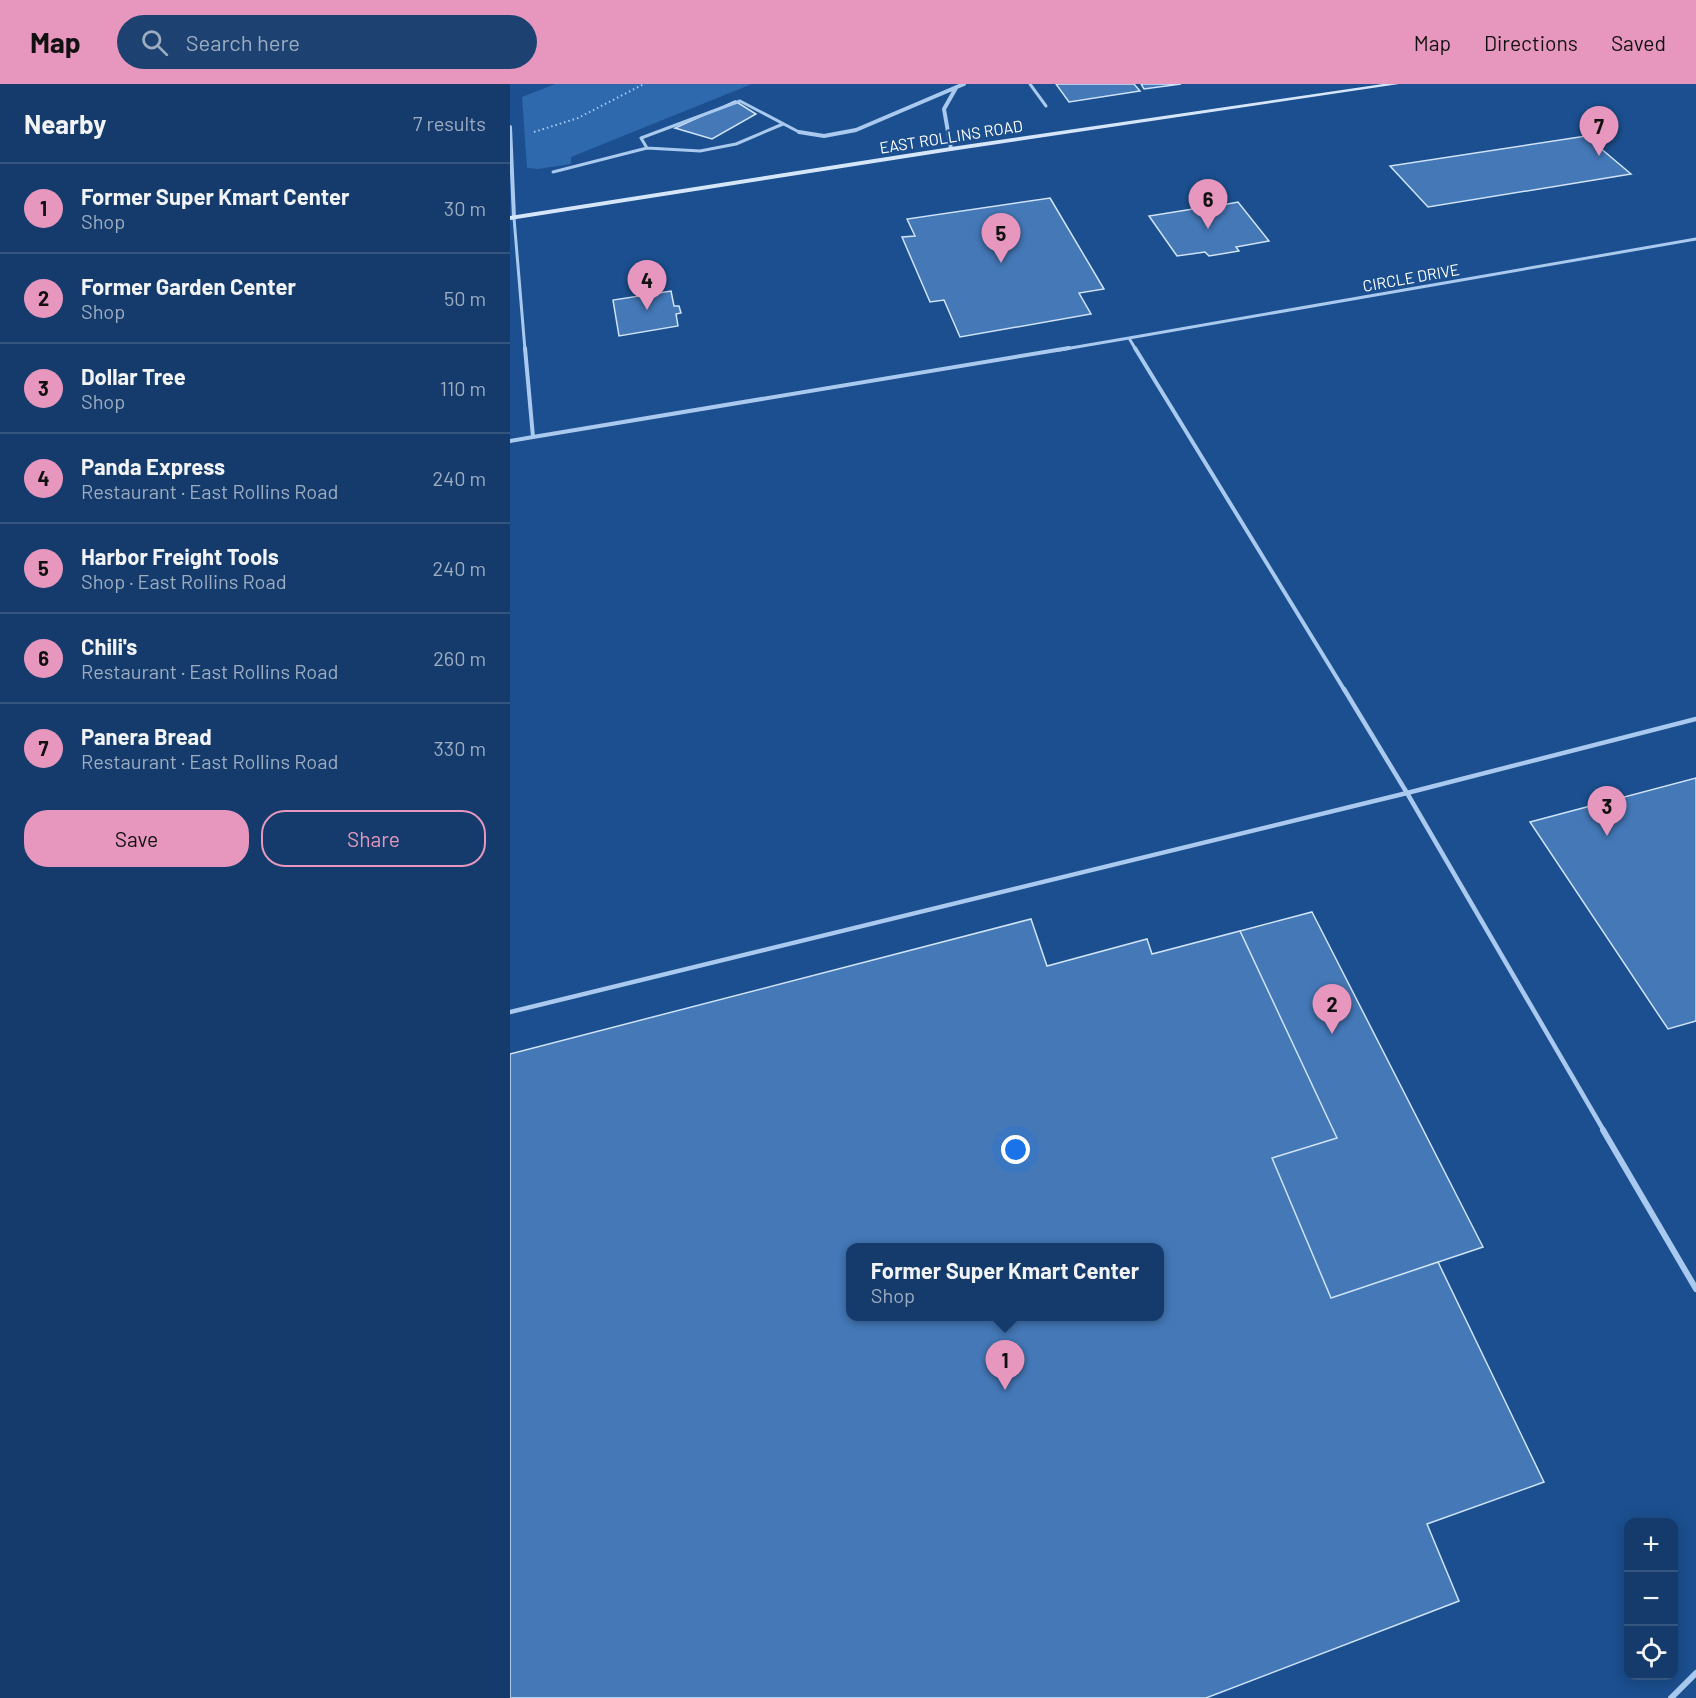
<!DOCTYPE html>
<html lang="en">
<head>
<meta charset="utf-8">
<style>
	body { margin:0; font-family:Barlow,sans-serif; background:#1d4271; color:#f1f3f6 }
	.controls { position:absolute; right:18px; bottom:18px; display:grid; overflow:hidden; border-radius:12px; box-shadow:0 3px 15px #0003 }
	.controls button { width:54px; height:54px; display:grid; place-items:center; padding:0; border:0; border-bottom:2px solid #33557e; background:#143b6b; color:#f1f3f6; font:30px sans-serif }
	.you { position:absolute; left:506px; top:1066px; width:21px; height:21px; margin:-15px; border:4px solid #fff; border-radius:50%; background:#1a73e8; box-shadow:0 0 0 9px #1a73e833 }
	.badge { display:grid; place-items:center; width:39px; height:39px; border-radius:50%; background:#e797bd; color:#111; font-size:20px; font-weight:700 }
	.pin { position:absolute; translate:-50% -50px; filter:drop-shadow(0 2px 3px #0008) }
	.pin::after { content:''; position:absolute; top:32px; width:21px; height:18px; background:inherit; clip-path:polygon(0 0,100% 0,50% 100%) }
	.popup { position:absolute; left:336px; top:1159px; width:318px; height:78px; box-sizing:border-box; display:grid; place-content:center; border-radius:12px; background:#143b6b; filter:drop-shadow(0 2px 4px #0005); font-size:20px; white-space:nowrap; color:#9dadc1 }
	.popup b { font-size:22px; color:#f1f3f6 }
	.popup::after { content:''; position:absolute; left:50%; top:100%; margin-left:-12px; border:12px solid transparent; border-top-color:#143b6b }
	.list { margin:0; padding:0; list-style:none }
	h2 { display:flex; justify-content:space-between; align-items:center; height:78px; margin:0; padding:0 24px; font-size:26px }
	h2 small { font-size:20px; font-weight:400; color:#9dadc1 }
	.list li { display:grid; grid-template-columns:39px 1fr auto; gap:18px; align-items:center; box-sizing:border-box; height:90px; padding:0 24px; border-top:2px solid #33557e }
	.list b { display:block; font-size:22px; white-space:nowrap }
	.list p { margin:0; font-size:20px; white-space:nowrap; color:#9dadc1 }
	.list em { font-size:20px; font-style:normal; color:#9dadc1 }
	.actions { display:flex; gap:12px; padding:18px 24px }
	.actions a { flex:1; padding:14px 0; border:2px solid #e797bd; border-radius:24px; text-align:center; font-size:21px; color:#e797bd }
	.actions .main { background:#e797bd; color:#111 }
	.icon { flex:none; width:33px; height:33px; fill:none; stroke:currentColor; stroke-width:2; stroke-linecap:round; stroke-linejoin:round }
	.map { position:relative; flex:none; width:1186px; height:1614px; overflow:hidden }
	header { display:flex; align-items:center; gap:36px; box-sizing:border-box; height:84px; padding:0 30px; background:#e797bd; color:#111 }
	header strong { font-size:28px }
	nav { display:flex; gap:33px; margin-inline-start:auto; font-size:21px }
	.search { width:420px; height:54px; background:#1d4271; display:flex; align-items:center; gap:15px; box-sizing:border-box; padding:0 21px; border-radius:33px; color:#9dadc1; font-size:22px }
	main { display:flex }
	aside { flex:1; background:#143b6b }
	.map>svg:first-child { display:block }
	.green { fill:#2e69ad }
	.building { fill:#4478b7; stroke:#cfe3fa; stroke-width:1.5; fill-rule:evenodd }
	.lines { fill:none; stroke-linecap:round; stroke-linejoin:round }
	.path { stroke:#a9c9ee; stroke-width:2; stroke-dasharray:1.5 3; stroke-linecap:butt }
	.lane-far3 { stroke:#a9c9ee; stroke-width:3 }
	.lane-far2 { stroke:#a9c9ee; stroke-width:4 }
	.lane-far1 { stroke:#a9c9ee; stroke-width:4.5 }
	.lane { stroke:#a9c9ee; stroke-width:6 }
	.street { stroke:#a9c9ee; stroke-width:4 }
	.secondary { fill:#d6e6fa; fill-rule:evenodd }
	.labels { text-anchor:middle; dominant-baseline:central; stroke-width:4.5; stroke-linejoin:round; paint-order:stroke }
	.far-street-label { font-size:16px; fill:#fff; stroke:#1b4f8f }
</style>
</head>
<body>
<header>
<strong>Map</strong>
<div class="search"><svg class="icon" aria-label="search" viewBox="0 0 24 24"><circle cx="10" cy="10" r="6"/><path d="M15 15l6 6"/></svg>Search here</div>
<nav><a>Map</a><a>Directions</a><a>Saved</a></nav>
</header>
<main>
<aside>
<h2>Nearby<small>7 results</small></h2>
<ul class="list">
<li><span class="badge">1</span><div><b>Former Super Kmart Center</b><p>Shop</p></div><em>30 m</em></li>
<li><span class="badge">2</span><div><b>Former Garden Center</b><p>Shop</p></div><em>50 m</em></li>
<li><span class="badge">3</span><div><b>Dollar Tree</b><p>Shop</p></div><em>110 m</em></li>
<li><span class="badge">4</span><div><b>Panda Express</b><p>Restaurant · East Rollins Road</p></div><em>240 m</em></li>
<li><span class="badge">5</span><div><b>Harbor Freight Tools</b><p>Shop · East Rollins Road</p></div><em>240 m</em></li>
<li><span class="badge">6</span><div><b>Chili's</b><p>Restaurant · East Rollins Road</p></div><em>260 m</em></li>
<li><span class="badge">7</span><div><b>Panera Bread</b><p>Restaurant · East Rollins Road</p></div><em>330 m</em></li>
</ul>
<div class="actions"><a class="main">Save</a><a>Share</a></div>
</aside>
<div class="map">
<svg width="1186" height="1614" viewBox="0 0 1186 1614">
	<rect width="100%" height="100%" fill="#1b4f8f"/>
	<path class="green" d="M45,0h197l-181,73v7l-33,5 -11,-1 -5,-71z"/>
	<path class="building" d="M546,0h78l6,7 -71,11z
		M631,0h40l-37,5z
		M225,17l21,13 -44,25 -37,-11z
		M1076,52l45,38 -203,33 -38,-41z
		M540,114l54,91 -25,4 12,21 -131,23 -16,-37 -14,2 -28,-65 13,-1 -8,-17z
		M699,116l3,5 5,1 21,-4 31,39 -33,6 3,4 -30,5 -4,-4 -28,4 -28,-40 44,-7 3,-2 -4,-4z
		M161,207l3,15h5l2,7 -5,1 2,12 -59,10 -6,-36z
		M1186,694v243l-28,8 -138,-207z
		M802,828l171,335 -152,51 -59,-140 65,-20 -97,-207z
		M521,835l16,47 100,-27 5,15 88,-23 97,207 -65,20 59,140 107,-36 106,220 -117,42 32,77 -253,97h-696v-644zM340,1164h310v68h-310z"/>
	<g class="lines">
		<path class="path" d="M24,48l44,-14 66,-34"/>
		<path class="lane-far3" d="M520,0l16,22
			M273,40l-47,20 -36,7 -53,-3 -6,-10 99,-37 59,31
			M43,88l94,-24
			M4,134l11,132
			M619,254l567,-99
			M549,266l70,-12 7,12"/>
		<path class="lane-far2" d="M15,264l8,89 536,-89
			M625,264l210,343
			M0,357l23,-4"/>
		<path class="lane-far1" d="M834,605l63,104 197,338
			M0,928l897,-219 289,-74"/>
		<path class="lane" d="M1093,1046l93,159
			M1161,1614l25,-25"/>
		<path class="street" d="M0,43l4,91
			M289,48l25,4 32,-6 108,-46
			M441,65l-7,-40 12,-21"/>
		<path class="secondary" d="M873,0h16l-448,67 -441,69v-4l441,-69z"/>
	</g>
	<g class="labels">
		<g class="far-street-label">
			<text transform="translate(441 52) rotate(-9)">EAST ROLLINS ROAD</text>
			<text transform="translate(901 193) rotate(-10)">CIRCLE DRIVE</text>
		</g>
	</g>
</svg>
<div class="controls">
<button>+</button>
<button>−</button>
<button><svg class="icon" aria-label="locate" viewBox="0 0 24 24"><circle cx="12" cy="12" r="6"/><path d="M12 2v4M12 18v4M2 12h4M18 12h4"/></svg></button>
</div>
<div class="you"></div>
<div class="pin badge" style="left:495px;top:1306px">1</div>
<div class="popup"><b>Former Super Kmart Center</b>Shop</div>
<div class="pin badge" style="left:822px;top:950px">2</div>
<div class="pin badge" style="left:1097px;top:752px">3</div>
<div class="pin badge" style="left:137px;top:226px">4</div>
<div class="pin badge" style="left:491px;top:179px">5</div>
<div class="pin badge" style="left:698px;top:145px">6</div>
<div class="pin badge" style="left:1089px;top:72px">7</div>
</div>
</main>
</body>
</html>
